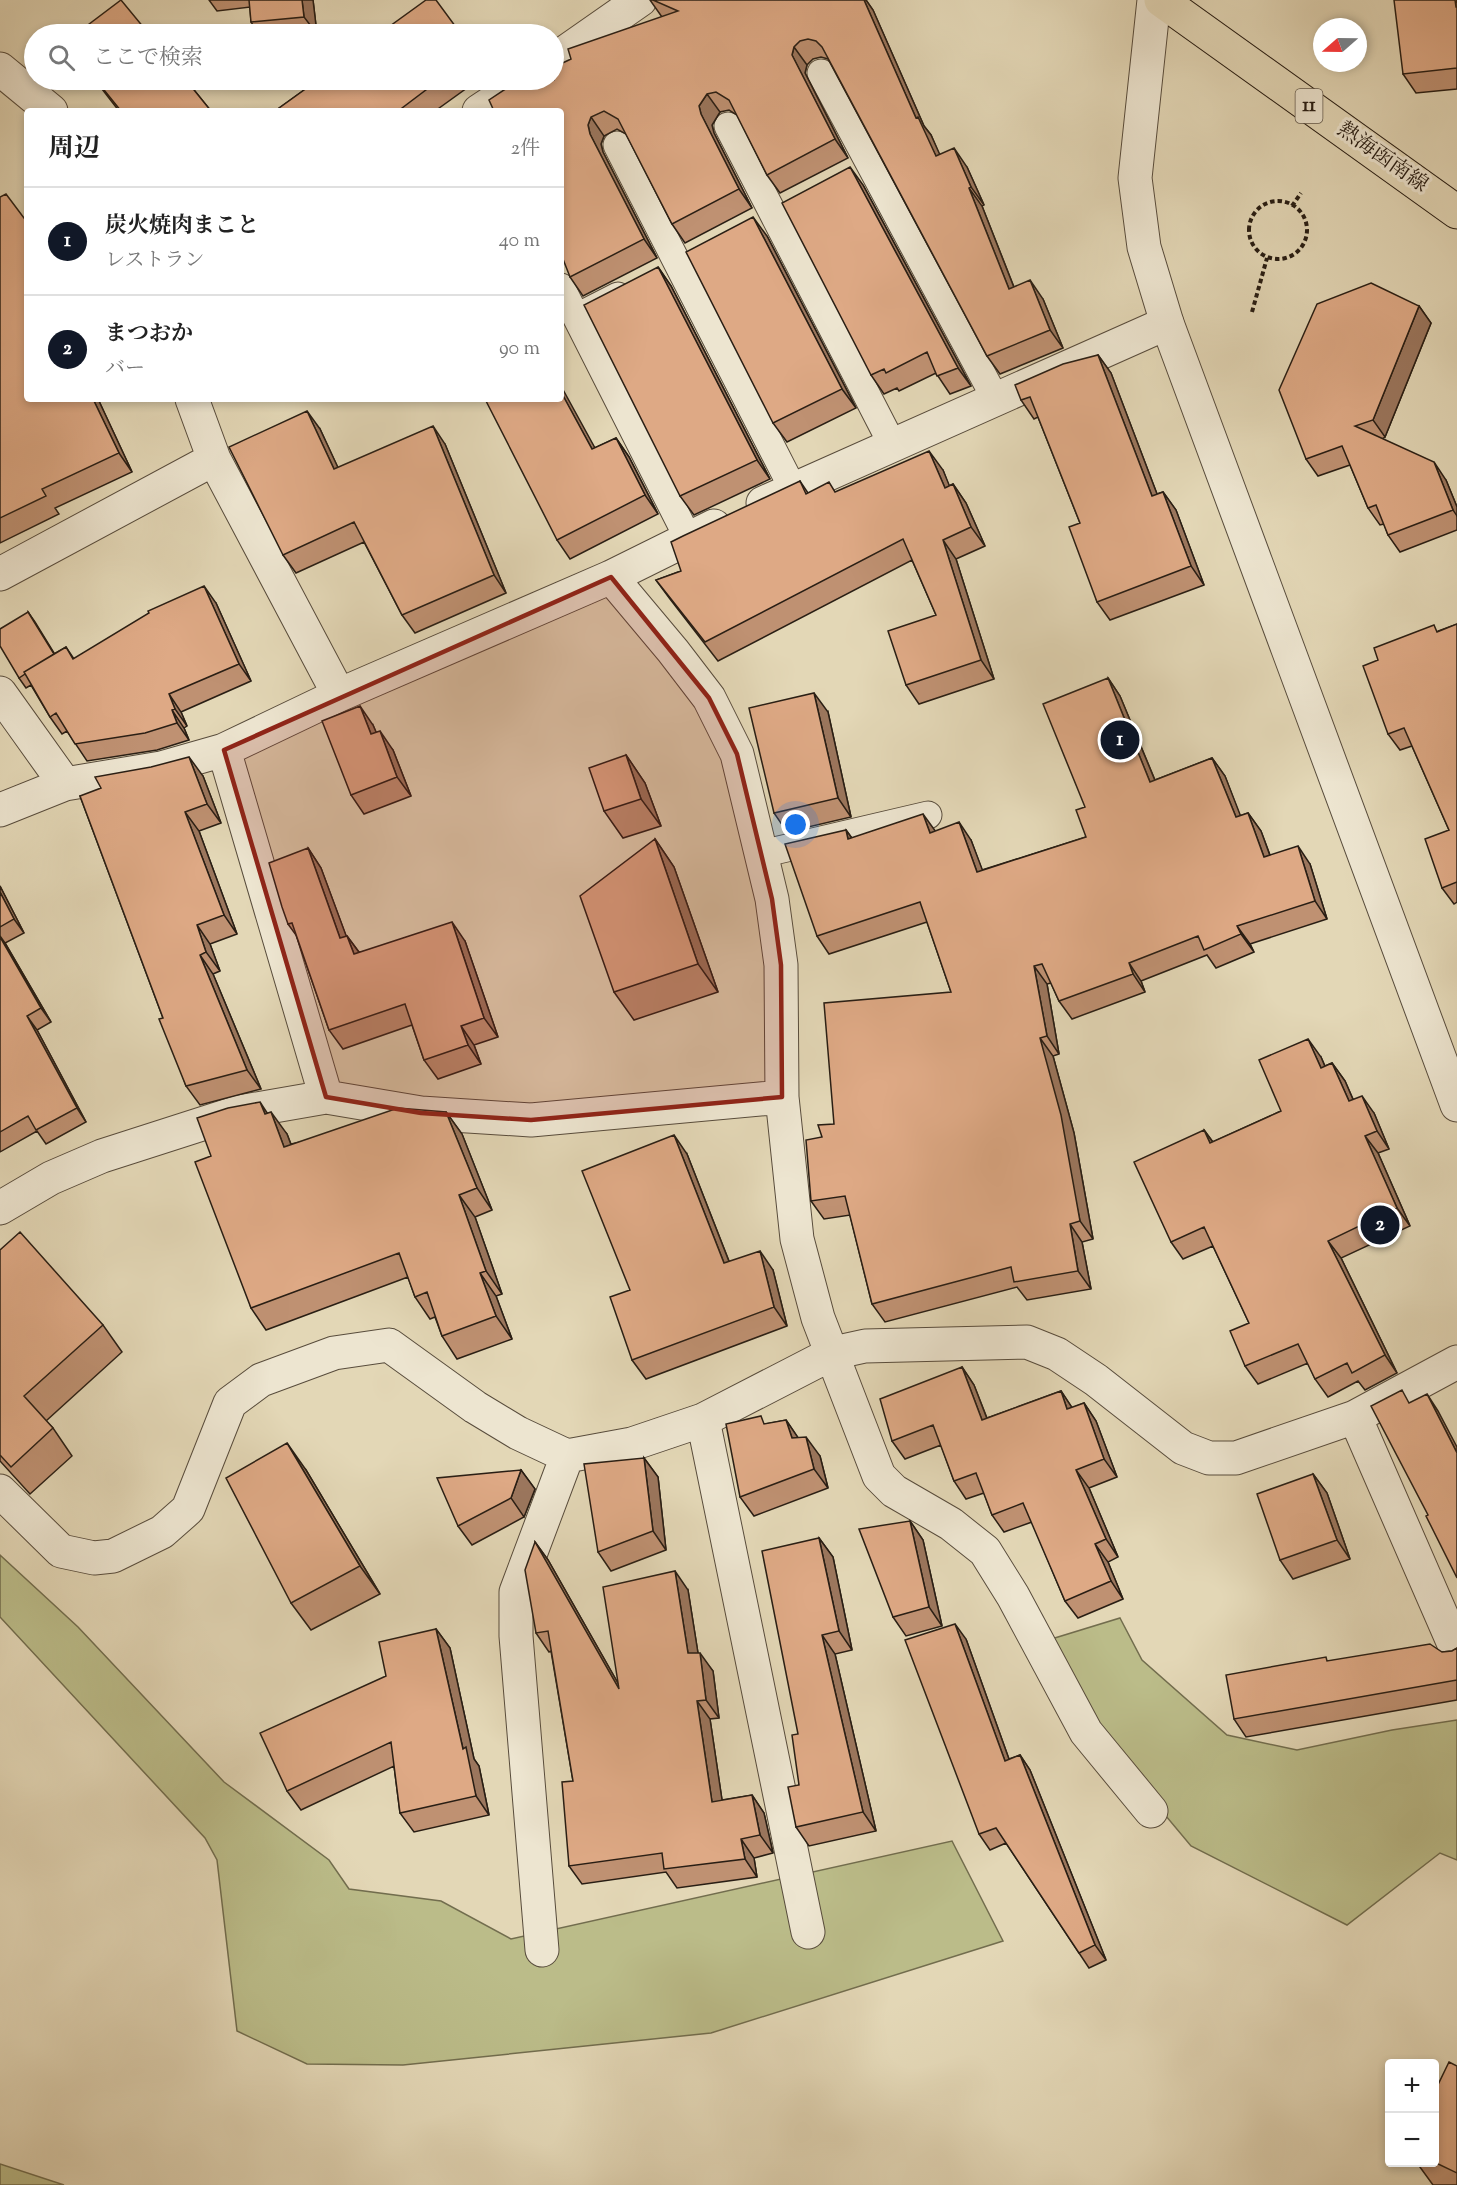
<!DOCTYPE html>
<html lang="ja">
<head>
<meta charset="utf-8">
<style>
	body { margin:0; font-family:"Sorts Mill Goudy","Noto Serif JP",serif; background:#f6f6f6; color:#222 }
	.controls { position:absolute; right:18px; bottom:18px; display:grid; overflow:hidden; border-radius:6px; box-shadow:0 3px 9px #0003 }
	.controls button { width:54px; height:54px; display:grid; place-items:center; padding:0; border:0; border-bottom:2px solid #e0e0e0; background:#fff; color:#222; font:30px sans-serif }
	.compass { position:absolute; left:1313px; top:18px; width:54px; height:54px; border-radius:50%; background:#fff; box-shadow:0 3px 9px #0003; rotate:250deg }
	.you { position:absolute; left:796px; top:825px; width:21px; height:21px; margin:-15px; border:4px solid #fff; border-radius:50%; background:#1a73e8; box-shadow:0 0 0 9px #1a73e833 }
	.badge { display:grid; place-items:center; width:39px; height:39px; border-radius:50%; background:#111827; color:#fff; font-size:20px; font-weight:700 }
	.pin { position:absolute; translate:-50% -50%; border:3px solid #fff; box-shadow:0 2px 6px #0006 }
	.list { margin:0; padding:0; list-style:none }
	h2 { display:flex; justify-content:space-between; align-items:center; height:78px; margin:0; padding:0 24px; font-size:26px }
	h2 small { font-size:20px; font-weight:400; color:#767676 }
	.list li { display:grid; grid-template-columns:39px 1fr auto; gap:18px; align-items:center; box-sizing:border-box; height:108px; padding:0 24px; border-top:2px solid #e0e0e0 }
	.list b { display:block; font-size:22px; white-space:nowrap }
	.list p { margin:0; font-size:20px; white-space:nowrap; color:#767676 }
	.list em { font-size:20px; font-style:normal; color:#767676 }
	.icon { flex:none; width:33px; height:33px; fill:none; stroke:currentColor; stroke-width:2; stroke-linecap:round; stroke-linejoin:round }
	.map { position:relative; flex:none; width:1457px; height:2185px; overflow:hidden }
	.search { position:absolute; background:#fff; box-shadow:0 3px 9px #0003; left:24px; top:24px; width:540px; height:66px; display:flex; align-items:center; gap:15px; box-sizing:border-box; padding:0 21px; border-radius:33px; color:#767676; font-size:22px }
	.panel { position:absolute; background:#fff; box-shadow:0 3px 9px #0003; left:24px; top:108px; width:540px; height:294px; border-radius:6px }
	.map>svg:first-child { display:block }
	.green { fill:#bbbc89; stroke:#726d4e; stroke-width:1.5 }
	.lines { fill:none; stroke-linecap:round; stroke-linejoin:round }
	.service-casing { stroke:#584c3c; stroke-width:29 }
	.minor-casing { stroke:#584c3c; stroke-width:35 }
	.tertiary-casing { stroke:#584c3c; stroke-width:35 }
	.primary-casing { stroke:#291e14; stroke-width:35 }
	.path { stroke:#291e14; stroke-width:4; stroke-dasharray:4.5 3; stroke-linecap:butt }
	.service { stroke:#ede5d0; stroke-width:27 }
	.minor { stroke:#ede5d0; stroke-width:33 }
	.tertiary { stroke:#ede5d0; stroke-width:33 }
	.primary { stroke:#e3d7b6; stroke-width:33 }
	.wall { fill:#bf9172; stroke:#291e14; stroke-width:1.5 }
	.shaded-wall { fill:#9b765d; stroke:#291e14; stroke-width:1.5 }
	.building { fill:#dea985; stroke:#291e14; stroke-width:1.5 }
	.marked { fill:#8f2418; fill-opacity:0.2; stroke:#8f2418; stroke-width:4.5; stroke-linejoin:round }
	.labels { text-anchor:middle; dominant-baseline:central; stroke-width:6; stroke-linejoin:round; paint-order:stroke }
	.shield { fill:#ede5d0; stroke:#645a4c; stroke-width:1.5 }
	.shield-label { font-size:20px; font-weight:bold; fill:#291e14 }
	.street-label { font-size:21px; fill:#291e14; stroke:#ede5d0 }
</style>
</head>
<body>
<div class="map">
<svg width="1457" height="2185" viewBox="0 0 1457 2185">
	<rect width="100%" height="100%" fill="#e3d7b6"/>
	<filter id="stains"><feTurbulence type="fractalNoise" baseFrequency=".00333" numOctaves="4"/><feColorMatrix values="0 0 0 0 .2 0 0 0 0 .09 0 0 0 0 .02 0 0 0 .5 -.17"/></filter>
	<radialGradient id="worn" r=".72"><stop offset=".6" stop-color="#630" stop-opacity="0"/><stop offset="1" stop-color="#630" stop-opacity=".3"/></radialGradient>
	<path class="green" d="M0,1555l78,72 146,155 105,78 20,29 92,12 70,38 441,-98 51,100 -292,92 -308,32 -96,-1 -70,-33 -20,-171 -12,-22 -205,-221z
		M1120,1618l22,42 85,75 70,15 95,-20 65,-10v140l-17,-7 -93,72 -156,-79 -76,-91 -70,-114z
		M0,2164l64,21h-64z"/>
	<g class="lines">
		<g class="service-casing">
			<path id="service" d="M821,73l174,325
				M728,126l164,318
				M617,145l176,344
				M561,287l127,251
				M577,317l41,-21
				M761,854l167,-39"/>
		</g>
		<g class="minor-casing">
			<path id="minor" d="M554,60l86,-60
				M0,69l51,42
				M479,111l47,-31
				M192,399l22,60 125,236
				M763,503l404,-180
				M0,574l214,-115
				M611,577l62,74 36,47 28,56 35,145 9,66 1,132 15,142 21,79 61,158 15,15 57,33 34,27 28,45 73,136 65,79
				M0,693l65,91
				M224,750l102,347
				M0,810l65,-26 96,-16 63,-18 115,-55 272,-118 103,-51
				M0,1208l51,-30 51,-22 137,-44 87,-15 95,16 110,7 251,-23
				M1355,1417l102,234
				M703,1420l105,512
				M0,1491l61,60 33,7 19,-2 49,-24 26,-23 42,-106 31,-23 73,-27 55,-8 86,62 43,26 49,23 65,-12 71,-24 130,-67 32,-7 162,-4 30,12 39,26 87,68 26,10h27l119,-41 102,-55
				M542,1950l-26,-314v-44l51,-136"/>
		</g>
		<g class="tertiary-casing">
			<path id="tertiary" d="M1154,0l-19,178 9,69 23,76 290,782"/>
		</g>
		<g class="primary-casing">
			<path id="primary" d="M1161,0l296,212"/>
		</g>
		<path class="path" d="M1249 230a29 29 0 1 1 58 0a29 29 0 1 1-58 0Z
			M1292,206l9,-13
			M1252,312l15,-54"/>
		<use href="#service" class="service"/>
		<use href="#minor" class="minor"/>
		<use href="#tertiary" class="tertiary"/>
		<use href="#primary" class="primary"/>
	</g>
	<path class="wall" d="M209,0h104l4,34h-58l-8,-12 -1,-15 -33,4z
		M650,0h216l7,10 51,116 7,9 8,19 28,13 17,38 -2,1 32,81 29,12 20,49 -63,26 -13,-18 -159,-297 -7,-2 -8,2 -6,6 -2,8 43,85 -68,35 -13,-18 -30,-60 -8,-5 -9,2 -8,13 2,8 38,75 -67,35 -13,-19 -46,-90 -9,-5 -13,7 -3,8 2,8 54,106 -74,38 -13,-19 1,-218 91,-42z
		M1457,0v89l-41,4 -13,-19z
		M95,80h91l25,31h-92z
		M318,80h160l-43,31h-160z
		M863,185l108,201 -21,8 -14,-21 -37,18 -2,-3 -13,6 -13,-19z
		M0,197l27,202h71l34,73 -77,36 4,6 -59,29z
		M767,236l89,172 -69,34 -14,-19z
		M658,267l13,19 99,193 -76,36 -14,-19z
		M1419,306l12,17 -46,114 -3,2 64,41 11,27v23l-57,22 -12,-17 -4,-11 -4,1 -12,-17 -18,-43 -32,11 -12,-17z
		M1098,355l13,18 46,121 6,-2 13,18 28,75 -94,35 -13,-18 -17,-79 -42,-106 -4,2 -13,-19z
		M320,429l18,39 107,-24 61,149 -91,40 -13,-18 -38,-73 -68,31 -13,-18z
		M616,438l13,19 29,57 -88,45 -13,-19 38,-92z
		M943,470l6,16 4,-2 13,19 19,43 -29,13 38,120 -75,25 -13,-19 30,-70 -24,-55 -194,101 -48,-62 -14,-19 25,-9 119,-90 8,12 28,-1z
		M216,603l35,78 -70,31 6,14 -3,2 5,12 -32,10 -70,11 -20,-30 -5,3 -12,-17 -19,-32 -5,3 -7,-10 9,-66 26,42 12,-7 8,12z
		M1457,624v278l-3,2 -12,-16 7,-58 -37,-84 -12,4 -12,-16 50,-103z
		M1108,678l12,18 35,84 57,-22 13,18 15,40 8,-3 13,18 9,24 40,9 17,55 -77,25 4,8 -38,16 -9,-13 -66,26 4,11 -73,27 -13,-18 -8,-18 -4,1 12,70 -6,2 21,77 19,106 -11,3 9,47 -64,11 -10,-13 -132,35 -13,-18 -22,-89 -26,4 -13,-18 11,-64 12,-13 117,-132 -24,-70 -98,32 -12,-18 29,-106 6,8 83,-7 36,9 11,30 104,-33 -1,-30z
		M828,712l23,105 -64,15 -13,-19z
		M373,725l3,7 17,18 18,46 -47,18 -13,-19z
		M626,755l19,28 16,43 -38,12 -19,-27z
		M203,776l18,47 -22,8 38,103 -27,10 10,27 -7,3 48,115 -61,16 -14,-19 -23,-68 -83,-222z
		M655,839l19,28 44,125 -84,28 -20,-28z
		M308,848l13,20 25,68h1l12,16 106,-11 33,96 -24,8 7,19 -43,15 -14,-19 -12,-35 -69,24 -14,-19 -33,-95 -8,-11z
		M0,886l24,47 -19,10 46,79 -14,8 49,92 -40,22 -9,-13 -37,21z
		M1321,1057l4,9 7,-3 13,18 8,18 21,14 15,36 -11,4 32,73 -69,32 56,115 -32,17 -7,-9 -30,16 -13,-18 -7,-16 -50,21 -13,-18 4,-43 -36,-77 -30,13 -12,-17 33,-112 9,12 68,-31z
		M446,1112l16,22 30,76 -17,7 27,77 -6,2 16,43 -55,20 -15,-23 -7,-19 -5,2 -15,-22 -7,-20 -142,53 -15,-22 -40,-152 56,-43 20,21 4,10z
		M687,1154l42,107 44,9 14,56 -141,53 -14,-19z
		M0,1250l103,75 19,27 -76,69 7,7 19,28 -42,38 -30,-33z
		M962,1367l12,18 13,33 74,-27 11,17 12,-5 12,18 21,56 -28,11 29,69 -10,5 15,37 -45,19 -13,-17 -33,-79 -28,10 -12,-17 -8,-22 -18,6 -12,-18 -13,-36 -36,14 -13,-18z
		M786,1420l12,18 22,18 8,32 -74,28 -14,-19 26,-73z
		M644,1458l14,19 8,73 -55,21 -13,-19z
		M306,1470l74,124 -69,36 -20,-27z
		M521,1470l14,19 -11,28 -52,28 -14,-19z
		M1313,1474l14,19 23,66 -57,20 -13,-19z
		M910,1521l13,19 19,86 -36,10 -13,-19z
		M819,1538l14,19 19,93 -17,4 41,177 -67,15 -13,-19 3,-42 -1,-51z
		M535,1542l13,18 70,123 70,-93 10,63 15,18 6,47 -9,1 12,81 30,-5 12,18 9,40 -19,5 3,19 -80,11 -11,-16 -84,12 -13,-18 4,-85 -22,-130 -2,1 -13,-19z
		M436,1629l14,19 24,111 5,7 10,49 -75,17 -14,-19 -6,-47 -93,44 -14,-19 99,-115z
		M966,1639l43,120 11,-4 10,15 76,190 -17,8 -83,-125 -16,7 -11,-16z
		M1457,1648v52l-211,37 -12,-18 95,-58 113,-9 10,-1z
		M1457,2066v119h-24l-16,-22h17z"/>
	<path class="shaded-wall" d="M302,0h11l4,34 -13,-17z
		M864,0h2l7,10 51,116 7,9 18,40 -13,-19 -20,-38z
		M794,47l13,18 -2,8 43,85 -13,-19 -43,-84z
		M707,94l13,18 -8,13 2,8 38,75 -13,-19 -38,-75 -2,-8z
		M591,117l13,19 -3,8 2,8 54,106 -13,-19 -54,-105 -2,-9z
		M954,148l13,19 17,38 -13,-18z
		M850,167l13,18 108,201 -13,-18z
		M969,188l13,18 40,102 -13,-19z
		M753,217l14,19 89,172 -14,-19z
		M658,267l13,19 99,193 -13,-19z
		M1030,280l13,19 20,49 -13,-18z
		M1419,306l12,17 -46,114 -12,-17z
		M1098,355l13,18 54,142 -13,-19z
		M561,386l45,82 -14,-19 -31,-57z
		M93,399h5l34,73 -13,-19z
		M307,411l13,18 27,58 -13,-18z
		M433,426l12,18 61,149 -12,-18z
		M616,438l13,19 29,57 -13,-19z
		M929,451l14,19 15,37 -13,-19z
		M1434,462l12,18 11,27v9l-4,-6z
		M953,484l13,19 19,43 -14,-19z
		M1163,492l13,18 28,75 -13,-19z
		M943,540l13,19 38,120 -13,-19z
		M204,586l12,17 35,78 -12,-17z
		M28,612l7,10 27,44 -7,-10z
		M1108,678l12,18 43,104 -13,-18z
		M814,693l14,19 23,105 -13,-19z
		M169,694l12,18 6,14 -12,-17z
		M360,706l13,19 12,28 -14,-19z
		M172,710l12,18 5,12 -12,-17z
		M380,731l13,19 18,46 -14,-19z
		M626,755l19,28 16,43 -20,-27z
		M189,757l14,19 18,47 -14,-19z
		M1212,758l13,18 23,59 -12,-18z
		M185,812l14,19 38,103 -13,-19z
		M1248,813l13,18 16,44 -13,-18z
		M923,814l13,18 -6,1z
		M959,822l12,18 19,50 -13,-18z
		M846,830l12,17 -10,-8z
		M655,839l19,28 44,125 -20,-28z
		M1298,846l12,18 17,55 -12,-18z
		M308,848l13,20 33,89 -14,-19z
		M0,886l24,47 -10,-14 -14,-27z
		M452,922l13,19 33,96 -14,-19z
		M197,925l13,19 10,27 -14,-19z
		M1237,926l13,18 4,8 -13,-18z
		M0,936l5,7 46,79 -10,-14z
		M347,936l14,19 -7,-1z
		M200,955l13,19 48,115 -14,-19z
		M1129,963l12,18 4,11 -12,-18z
		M1034,966l13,18 12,70 -12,-18z
		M27,1016l10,14 49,92 -9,-14z
		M461,1026l13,19 7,19 -13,-19z
		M1040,1038l13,18 21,77 19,106 -13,-18z
		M1308,1039l13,18 12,29 -12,-18z
		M1332,1063l13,18 16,37 -12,-17z
		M1362,1096l12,17 15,36 -12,-18z
		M260,1102l15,23 -10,-11z
		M271,1112l16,22 13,35 -16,-22z
		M446,1112l16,22 30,76 -15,-22z
		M1204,1130l13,18 -7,-5z
		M674,1135l13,19 50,128 -13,-19z
		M1365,1136l13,17 32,73 -13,-18z
		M459,1195l16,22 27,77 -16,-23z
		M1070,1224l12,18 9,47 -13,-18z
		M1328,1241l13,17 56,115 -12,-18z
		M760,1251l13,19 14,56 -13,-19z
		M480,1273l16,23 16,43 -16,-23z
		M962,1367l12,18 20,52 -12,-17z
		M1061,1391l12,18h-6z
		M1427,1394l11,17 19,36v6z
		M1084,1403l12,18 21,56 -13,-18z
		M786,1420l13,19 -7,-1z
		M806,1437l14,19 8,32 -14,-19z
		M287,1443l19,27 74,124 -20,-28z
		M644,1458l14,19 8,73 -13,-19z
		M521,1470l14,19 -11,28 -13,-19z
		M1076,1470l13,18 29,69 -12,-18z
		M1313,1474l14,19 23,66 -13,-19z
		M910,1521l13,19 19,86 -13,-19z
		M819,1538l14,19 19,93 -13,-19z
		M535,1542l13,18 84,148 -13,-19z
		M1095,1544l13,18 15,37 -12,-18z
		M675,1571l13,19 13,82 -13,-19z
		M955,1624l11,15 49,137 -10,-15z
		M436,1629l14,19 24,111 5,7 10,49 -13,-19 -13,-47z
		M822,1635l13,19 41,177 -13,-19z
		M700,1653l13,18 6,47 -13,-18z
		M697,1701l13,18 15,101 -13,-18z
		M1020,1755l10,15 76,190 -11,-15z
		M752,1795l12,18 9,40 -13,-18z
		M741,1839l13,19 3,19 -12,-18z"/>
	<path class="building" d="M121,0l28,34h-73z
		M249,0h53l2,17 -53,5z
		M426,0h10l25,34h-82z
		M653,0h211l52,118 2,-1 18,39 18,-8 17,39 -2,1 40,101 21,-9 20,50 -63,26 -165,-309 -6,-6 -8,-2 -8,2 -6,6 -2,8 43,84 -68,36 -38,-75 -13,-8 -9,2 -8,12 2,8 38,75 -67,35 -54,-105 -14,-8 -13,6 -3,8 2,9 54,105 -74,38 -9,-23v-143h-67l-5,-11 24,-16 11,-4h30v-13l17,-8 -3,-10 110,-38z
		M1394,0h61l1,7h1v61l-54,6z
		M96,80h90l25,31h-90z
		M318,80h121l-41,31h-123z
		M850,167l108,201 -21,8 -10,-24 -41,21 -2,-4 -13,6 -89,-172z
		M6,194l21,28v177h66l26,54 -77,36 4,7 -46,22v-321z
		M753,217l89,172 -69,34 -87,-171z
		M658,267l99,193 -77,36 -96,-191z
		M1371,283l48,23 -46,114 -18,6 79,36 19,48 -65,25 -12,-30 -8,3 -26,-62 -36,13 -27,-69 38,-86z
		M1098,355l54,141 11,-4 28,74 -94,36 -28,-75 11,-4 -50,-126 -9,3 -6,-15 48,-21z
		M561,392l31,57 24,-11 29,57 -88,45 -72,-141h76z
		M307,411l27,58 99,-43 61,149 -92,40 -48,-93 -71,33 -54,-108z
		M929,451l16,37 8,-4 18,43 -28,13 38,120 -75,25 -18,-54 48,-16 -33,-76 -198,103 -49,-62 25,-9 -10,-29 12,-6 117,-55 6,13 23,-12 6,10z
		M204,586l35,78 -70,30 6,15 -3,1 5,13 -32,10 -70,11 -19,-31 -6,4 -26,-45 42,-25 7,12 76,-46 -1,-2z
		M28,612l26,42 -30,18 1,2 -6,4 -19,-32v-17z
		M1457,624v258l-15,6 -17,-49 24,-9 -45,-102 -16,6 -25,-68 15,-6 -4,-12 60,-23 3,7z
		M1108,678l42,104 62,-24 24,59 12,-4 16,44 34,-11 17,55 -78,25 4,8 -37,16 -6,-14 -69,27 4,11 -74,27 -17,-37 -8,2 13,70 -7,2 21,77 19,106 -10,3 8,47 -64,11 -3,-15 -139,37 -27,-108 -34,5 -5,-61 16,-3 -4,-12 16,-1 -10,-121 127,-11 -31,-90 -103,34 -32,-92 61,-14 2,9 75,-25 7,19 29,-11 18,50 109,-35 -10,-27 9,-3 -42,-103z
		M814,693l24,105 -64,15 -25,-105z
		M360,706l11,28 9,-3 17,46 -46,18 -29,-74z
		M626,755l15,44 -37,12 -15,-43z
		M189,757l18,47 -22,8 39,103 -27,10 9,27 -6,3 47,115 -61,16 -27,-67 4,-1 -83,-222 21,-8 -6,-11 56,-10z
		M655,839l43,125 -84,28 -34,-96z
		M308,848l32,90 7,-2 7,18 98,-32 32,96 -23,8 7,19 -44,15 -19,-56 -76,26 -37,-107 -4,1 -6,-17 -13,-44z
		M0,892l14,27 -14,8z
		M0,937l41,71 -14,8 50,92 -41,22 -8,-14 -28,16z
		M1308,1039l13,29 11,-5 17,38 13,-5 15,35 -12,5 32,72 -69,33 57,114 -33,18 -5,-10 -32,16 -17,-35 -53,22 -15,-35 19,-8 -45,-96 -33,15 -37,-80 70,-32 6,13 71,-32 -22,-51z
		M260,1102l5,12 6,-2 13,35 114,-39 48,4 31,76 -18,7 27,76 -6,2 16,43 -54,20 -15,-44 -12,5 -16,-44 -148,55 -56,-146 16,-6 -14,-38 31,-10z
		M674,1135l50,128 36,-12 14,56 -142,53 -22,-63 20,-7 -48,-119z
		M20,1232l83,93 -79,71 29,32 -42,39 -11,-12v-205z
		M962,1367l20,53 79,-29 6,18 17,-6 20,56 -28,11 30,69 -11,5 16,37 -46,20 -42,-98 -31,12 -16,-42 -22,8 -21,-56 -41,16 -12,-42z
		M1402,1390l7,13 18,-9 30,59v125l-31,-62 2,-1 -57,-109z
		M761,1416l3,8 22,-4 6,18 14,-1 8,32 -74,28 -14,-73z
		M287,1443l73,123 -69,37 -65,-125z
		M644,1458l9,73 -55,21 -14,-88z
		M521,1470l-10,28 -53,28 -21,-48z
		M1313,1474l24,66 -57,20 -23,-66z
		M910,1521l19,86 -36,10 -34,-88z
		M819,1538l20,93 -17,4 41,177 -67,15 -8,-40 11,-2 -7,-50 6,-1 -36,-183z
		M535,1542l84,147 -16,-102 72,-16 13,82h12l6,47 -9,1 15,101 40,-7 8,40 -19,4 4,20 -81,10 -2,-16 -93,13 -7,-84 11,-1 -25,-150 -12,2 -11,-63z
		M955,1624l50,137 15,-6 75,190 -16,8 -83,-125 -17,6 -74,-194z
		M436,1629l27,120 3,-2 10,49 -76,17 -9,-71 -104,49 -27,-58 126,-57 -7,-34z
		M1430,1644l12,8 10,-1 5,-3v32l-223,39 -8,-44 100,-18 1,4z
		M1449,2062l8,4v107l-23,-11v-69z"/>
	<path class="marked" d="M611,577l98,121 28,56 35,145 9,66 1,132 -251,23 -110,-7 -95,-16 -102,-347z"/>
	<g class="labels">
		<rect class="shield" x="1295.5" y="89" width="27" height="34" rx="4.5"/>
		<g class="shield-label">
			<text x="1309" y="106">11</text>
		</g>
		<g class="street-label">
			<text transform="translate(1382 158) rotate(35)">熱海函南線</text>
		</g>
	</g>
	<rect width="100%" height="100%" filter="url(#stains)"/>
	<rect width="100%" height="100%" fill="url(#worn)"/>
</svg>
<div class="controls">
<button>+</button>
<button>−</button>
</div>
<svg class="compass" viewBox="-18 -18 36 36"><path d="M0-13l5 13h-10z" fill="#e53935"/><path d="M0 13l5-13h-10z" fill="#767676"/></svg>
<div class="you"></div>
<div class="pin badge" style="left:1120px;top:740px">1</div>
<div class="pin badge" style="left:1380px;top:1225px">2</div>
<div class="search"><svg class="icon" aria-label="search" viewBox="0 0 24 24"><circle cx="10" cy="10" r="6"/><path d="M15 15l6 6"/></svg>ここで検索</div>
<section class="panel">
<h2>周辺<small>2件</small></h2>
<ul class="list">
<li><span class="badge">1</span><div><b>炭火焼肉まこと</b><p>レストラン</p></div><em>40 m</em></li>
<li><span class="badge">2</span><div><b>まつおか</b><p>バー</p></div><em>90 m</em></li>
</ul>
</section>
</div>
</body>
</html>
